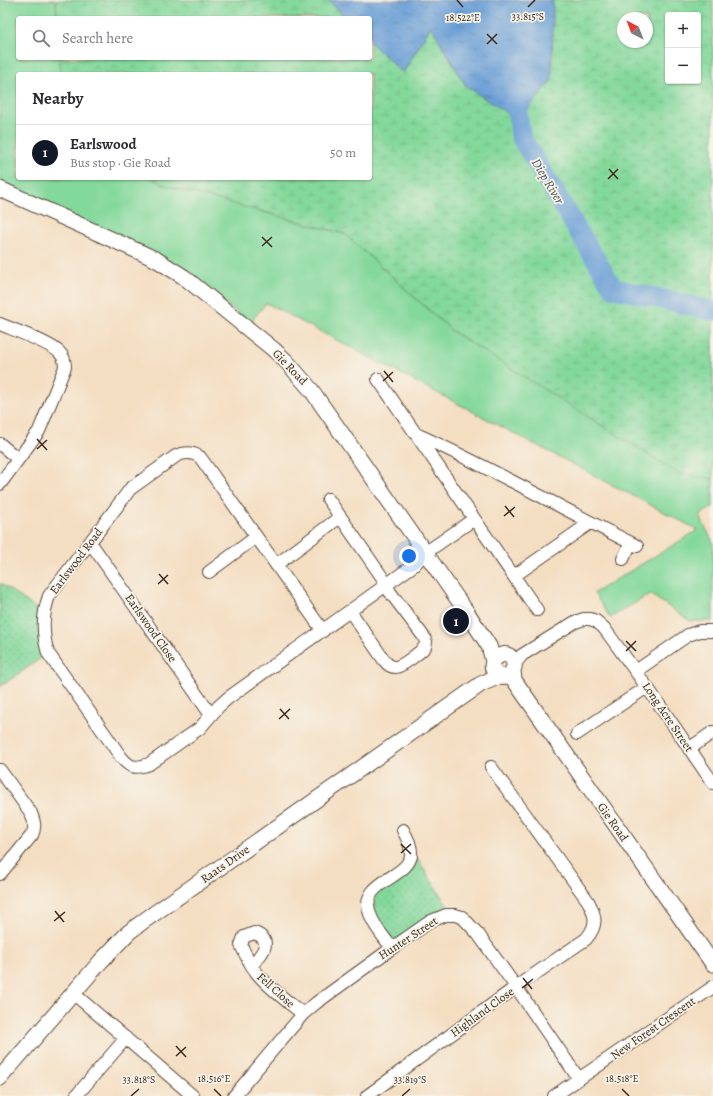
<!DOCTYPE html>
<html lang="en">
<head>
<meta charset="utf-8">
<style>
	body { margin:0; font-family:Alegreya,serif; background:#f7f7f7; color:#2b2b33 }
	.controls { position:absolute; right:12px; top:12px; display:grid; overflow:hidden; border-radius:4px; box-shadow:0 1px 3px #0004 }
	.controls button { width:36px; height:36px; display:grid; place-items:center; padding:0; border:0; border-bottom:1px solid #e1e1e2; background:#fff; color:#2b2b33; font:20px sans-serif }
	.compass { position:absolute; left:617px; top:12px; width:36px; height:36px; border-radius:50%; background:#fff; box-shadow:0 1px 3px #0004; rotate:318deg }
	.you { position:absolute; left:409px; top:556px; width:14px; height:14px; margin:-10px; border:3px solid #fff; border-radius:50%; background:#1a73e8; box-shadow:0 0 0 6px #1a73e833 }
	.badge { display:grid; place-items:center; width:26px; height:26px; border-radius:50%; background:#111827; color:#fff; font-size:13px; font-weight:700 }
	.pin { position:absolute; translate:-50% -50%; border:2px solid #fff; box-shadow:0 1px 4px #0006 }
	.list { margin:0; padding:0; list-style:none }
	h2 { display:flex; justify-content:space-between; align-items:center; height:52px; margin:0; padding:0 16px; font-size:17px }
	h2 small { font-size:13px; font-weight:400; color:#7c7c81 }
	.list li { display:grid; grid-template-columns:26px 1fr auto; gap:12px; align-items:center; box-sizing:border-box; height:56px; padding:0 16px; border-top:1px solid #e1e1e2 }
	.list b { display:block; font-size:15px; white-space:nowrap }
	.list p { margin:0; font-size:13px; white-space:nowrap; color:#7c7c81 }
	.list em { font-size:13px; font-style:normal; color:#7c7c81 }
	.icon { flex:none; width:22px; height:22px; fill:none; stroke:currentColor; stroke-width:2; stroke-linecap:round; stroke-linejoin:round }
	.map { position:relative; flex:none; width:713px; height:1096px; overflow:hidden }
	.search { position:absolute; background:#fff; box-shadow:0 1px 3px #0004; left:16px; top:16px; width:356px; height:44px; display:flex; align-items:center; gap:10px; box-sizing:border-box; padding:0 14px; border-radius:4px; color:#7c7c81; font-size:15px }
	.panel { position:absolute; background:#fff; box-shadow:0 1px 3px #0004; left:16px; top:72px; width:356px; height:108px; border-radius:4px }
	.map>svg:first-child { display:block }
	.green { fill:#83d89b; stroke:#5f815c }
	.wetland { fill:url(#wetland-marsh); stroke:#5f815c; fill-rule:evenodd }
	.park { fill:url(#park-dots); stroke:#5f815c }
	.water { fill:url(#water-ripples); stroke:#52647a }
	.lines { fill:none; stroke-linecap:round; stroke-linejoin:round }
	.river { stroke:#6a9fd6; stroke-width:20 }
	.minor-casing { stroke:#574537; stroke-width:14 }
	.tertiary-casing { stroke:#574537; stroke-width:17 }
	.minor { stroke:#fff; stroke-width:12 }
	.tertiary { stroke:#fff; stroke-width:15 }
	.ticks { fill:none; stroke:#3b2a1e; stroke-width:1.5 }
	.labels { text-anchor:middle; dominant-baseline:central; stroke-width:3.5; stroke-linejoin:round; paint-order:stroke }
	.street-label { font-size:12px; fill:#3b2a1e; stroke:#f7f3e8 }
	.water-label { font-size:13px; font-style:italic; fill:#4b535e; stroke:#f7f3e8 }
	.ticks-label { font-size:10px; text-anchor:middle; fill:#3b2a1e; stroke:#f7f3e8; stroke-width:3.5; stroke-linejoin:round; paint-order:stroke }
</style>
</head>
<body>
<div class="map">
<svg width="713" height="1096" viewBox="0 0 713 1096">
	<defs>
		<pattern id="wetland-marsh" width="20" height="14" patternUnits="userSpaceOnUse"><rect width="20" height="14" fill="#83d89b"/><path d="M1 5h8M5 5V1M11 12h8M15 12V8" fill="none" stroke="#72ba85"/></pattern>
		<pattern id="park-dots" width="8" height="8" patternUnits="userSpaceOnUse"><rect width="8" height="8" fill="#83d89b"/><path d="M2 2h.1M6 6h.1" fill="none" stroke="#72ba85" stroke-width="1.8" stroke-linecap="round"/></pattern>
		<pattern id="water-ripples" width="26" height="14" patternUnits="userSpaceOnUse"><rect width="26" height="14" fill="#6a9fd6"/><path d="M2 4q2-2 4 0t4 0M15 11q2-2 4 0t4 0" fill="none" stroke="#5882ad"/></pattern>
	</defs>
	<rect width="100%" height="100%" fill="#f7f3e8"/>
	<filter id="ink" filterUnits="userSpaceOnUse"><feTurbulence type="fractalNoise" baseFrequency=".025" numOctaves="2"/><feDisplacementMap in="SourceGraphic" scale="8" xChannelSelector="R" yChannelSelector="G"/><feConvolveMatrix kernelMatrix="1 2 1 2 8 2 1 2 1" color-interpolation-filters="sRGB"/></filter>
	<filter id="wash" filterUnits="userSpaceOnUse"><feTurbulence type="fractalNoise" baseFrequency=".012" numOctaves="4" result="noise"/><feDisplacementMap in="SourceGraphic" scale="16" xChannelSelector="R" yChannelSelector="G"/><feGaussianBlur stdDeviation="0.9" result="paint"/><feColorMatrix in="noise" values="0 0 0 0 0 0 0 0 0 0 0 0 0 0 0 0 0 1.4 0 .05"/><feComposite in="paint" operator="in"/></filter>
	<g filter="url(#wash)">
		<rect width="100%" height="100%" fill="#f4dec2"/>
		<path class="green" d="M0,0h56l1,18h-39v40h42l1,16h-43v104h134l12,7 181,49 108,98 226,141 34,6v28l-14,8 14,27v79h-23l-40,-27 -40,24 -16,-25 104,-63 -432,-227 -16,20 -72,-57 -178,-81z"/>
		<path class="wetland" d="M56,0h272l18,18h-289z
			M553,0h160v479l-34,-5 -226,-142 -108,-98 -181,-49 -12,-7h218v-104h-309l-1,-16h310v-16l33,31 28,-47 35,60 86,-80zM668,15h30v66h-30zM623,18h24v24h-24z"/>
		<path class="park" d="M0,583l44,31 4,39 -48,34z
			M418,860l32,50 -57,37 -21,-31 4,-28z"/>
		<path class="water" d="M328,0h225l-1,80 -33,41 -53,-35 -35,-60 -28,47 -33,-31v-24h-24z"/>
		<g class="lines">
			<path class="river" d="M515,94l6,43 92,151 100,23"/>
		</g>
	</g>
	<g filter="url(#ink)">
		<g class="lines">
			<g class="minor-casing">
				<path id="minor" d="M0,324c14,6 51,19 60,29 4,4 5,8 5,14l-26,64 -39,53
					M378,379l159,231
					M416,434c75,34 147,75 221,112
					M0,444l18,15
					M328,499l54,78 8,15 34,45 2,5 -1,5c-5,5 -23,20 -30,20 -5,0 -8,-3 -11,-7l-34,-49
					M90,542l121,173
					M623,559l8,-16
					M276,565l64,-48
					M209,572l47,-35
					M514,576l76,-53
					M323,631l-123,-174c-8,-5 -15,-5 -24,-1l-46,33 -5,7 -76,100c-7,19 -7,37 -1,57l73,104c9,11 14,12 28,7l51,-36 19,-22 9,-8 186,-133 11,-12 49,-34
					M514,665l8,-10 53,-33 9,-3h6l6,2 8,7 43,59 66,96
					M636,671l52,-36 12,-4h13
					M577,734l70,-47
					M689,749l24,-17
					M0,770l31,43c3,8 5,14 1,22l-32,39
					M392,948c-8,-11 -18,-21 -22,-34 -12,-32 36,-35 41,-58 1,-10 -4,-18 -8,-26
					M252,965c9,-10 23,-25 2,-32l-10,4 -3,8c4,9 9,19 15,27 13,16 31,29 47,42
					M73,993l120,103
					M76,1096l50,-58
					M234,1096l69,-82 13,-11 76,-55 39,-27 15,-6h9l7,2 4,4 12,13 38,53 63,92
					M367,1096l149,-109 70,-48c12,-14 10,-23 2,-38l-97,-134
					M554,1096l159,-109"/>
			</g>
			<g class="tertiary-casing">
				<path id="tertiary" d="M0,189l142,64 15,7 27,17 89,72 14,13 25,29 154,220 23,35 4,15
					M513,670l-5,6c-5,1 -9,1 -12,-3 -14,-13 15,-29 18,-9 1,4 0,2 -1,6 0,3 1,7 1,10l199,284
					M0,1078l101,-117 28,-29 16,-12 336,-236 19,-8"/>
			</g>
			<use href="#minor" class="minor"/>
			<use href="#tertiary" class="tertiary"/>
		</g>
	</g>
	<path class="ticks" d="M457,0l6,7M528,7l7,-7M487,34l10,10M487,44l10,-10M609,169l9,10M608,179l10,-10M262,237l10,10M262,246l10,-9M384,371l9,11M383,381l10,-9M37,439l10,11M37,449l10,-9M505,506l9,11M504,516l11,-9M159,574l9,10M158,584l10,-9M626,641l10,10M626,651l10,-10M280,709l9,10M279,719l11,-10M401,844l10,10M401,853l10,-9M55,911l9,11M54,921l11,-9M523,978l9,11M522,988l11,-9M176,1046l10,11M176,1056l10,-9M214,1089l7,7M622,1089l7,7M131,1096l8,-7M402,1096l8,-7"/>
	<g class="labels">
		<g class="street-label">
			<text transform="translate(290 367) rotate(46)">Gie Road</text>
			<text transform="translate(76 561) rotate(-53)">Earlswood Road</text>
			<text transform="translate(151 628) rotate(55)">Earlswood Close</text>
			<text transform="translate(668 717) rotate(56)">Long Acre Street</text>
			<text transform="translate(613 822) rotate(55)">Gie Road</text>
			<text transform="translate(225 864) rotate(-35)">Raats Drive</text>
			<text transform="translate(408 938) rotate(-33)">Hunter Street</text>
			<text transform="translate(276 990) rotate(42)">Fell Close</text>
			<text transform="translate(482 1012) rotate(-36)">Highland Close</text>
			<text transform="translate(653 1028) rotate(-35)">New Forest Crescent</text>
		</g>
		<g class="water-label">
			<text transform="translate(548 181) rotate(59)">Diep River</text>
		</g>
	</g>
	<g class="ticks-label">
		<text x="528" y="20">33.815°S</text>
		<text x="463" y="21">18.522°E</text>
		<text x="214" y="1082">18.516°E</text>
		<text x="622" y="1082">18.518°E</text>
		<text x="139" y="1083">33.818°S</text>
		<text x="410" y="1083">33.819°S</text>
	</g>
</svg>
<div class="controls">
<button>+</button>
<button>−</button>
</div>
<svg class="compass" viewBox="-18 -18 36 36"><path d="M0-13l5 13h-10z" fill="#e53935"/><path d="M0 13l5-13h-10z" fill="#7c7c81"/></svg>
<div class="you"></div>
<div class="pin badge" style="left:456px;top:621px">1</div>
<div class="search"><svg class="icon" aria-label="search" viewBox="0 0 24 24"><circle cx="10" cy="10" r="6"/><path d="M15 15l6 6"/></svg>Search here</div>
<section class="panel">
<h2>Nearby<small></small></h2>
<ul class="list">
<li><span class="badge">1</span><div><b>Earlswood</b><p>Bus stop · Gie Road</p></div><em>50 m</em></li>
</ul>
</section>
</div>
</body>
</html>
